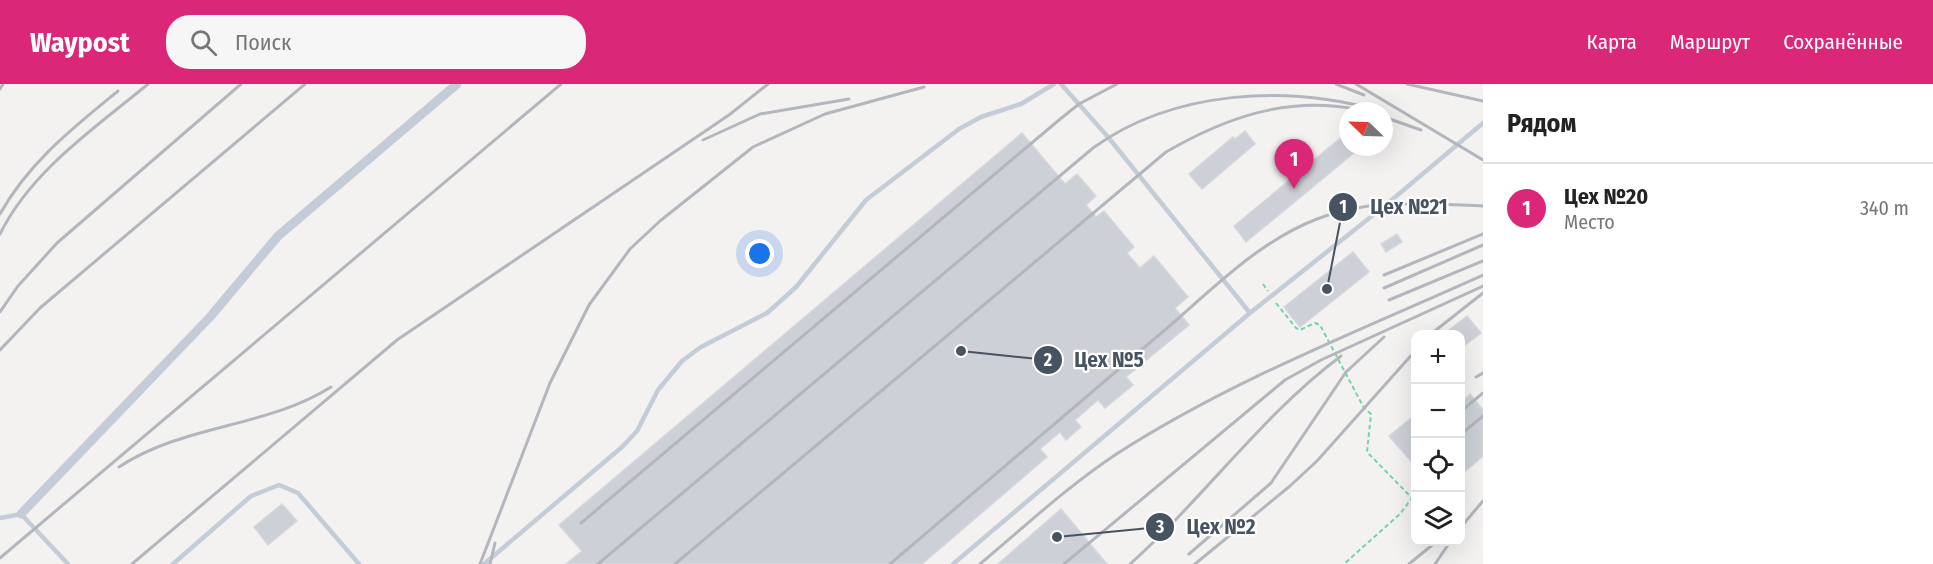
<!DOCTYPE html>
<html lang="ru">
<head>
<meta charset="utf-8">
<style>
	body { margin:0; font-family:"Fira Sans Condensed",sans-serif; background:#f6f6f6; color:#222 }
	.controls { position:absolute; right:18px; bottom:18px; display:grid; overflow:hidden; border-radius:12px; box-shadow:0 6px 24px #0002 }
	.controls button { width:54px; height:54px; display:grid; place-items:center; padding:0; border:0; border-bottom:2px solid #e0e0e0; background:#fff; color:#222; font:30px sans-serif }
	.compass { position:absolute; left:1339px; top:18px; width:54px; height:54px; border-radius:50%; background:#fff; box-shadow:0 6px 24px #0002; rotate:293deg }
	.you { position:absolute; left:760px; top:170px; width:21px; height:21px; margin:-15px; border:4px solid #fff; border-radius:50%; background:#1a73e8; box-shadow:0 0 0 9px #1a73e833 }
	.badge { display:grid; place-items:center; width:39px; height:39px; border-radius:50%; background:#db2777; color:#fff; font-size:20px; font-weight:700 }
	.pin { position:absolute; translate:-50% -50px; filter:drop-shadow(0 2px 3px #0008) }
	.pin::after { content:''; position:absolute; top:32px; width:21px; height:18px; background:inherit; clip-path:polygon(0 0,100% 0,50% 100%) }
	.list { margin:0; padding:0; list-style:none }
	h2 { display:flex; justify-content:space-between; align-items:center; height:78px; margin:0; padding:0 24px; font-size:26px }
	h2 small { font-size:20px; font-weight:400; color:#767676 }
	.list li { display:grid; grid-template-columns:39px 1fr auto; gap:18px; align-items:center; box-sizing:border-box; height:90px; padding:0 24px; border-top:2px solid #e0e0e0 }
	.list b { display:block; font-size:22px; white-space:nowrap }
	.list p { margin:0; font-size:20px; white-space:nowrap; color:#767676 }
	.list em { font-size:20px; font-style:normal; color:#767676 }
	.icon { flex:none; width:33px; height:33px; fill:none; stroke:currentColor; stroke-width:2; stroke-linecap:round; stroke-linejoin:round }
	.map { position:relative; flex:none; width:1483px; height:480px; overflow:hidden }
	header { display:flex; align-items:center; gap:36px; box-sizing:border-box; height:84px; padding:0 30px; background:#db2777; color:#fff }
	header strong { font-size:28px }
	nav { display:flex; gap:33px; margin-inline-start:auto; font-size:21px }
	.search { width:420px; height:54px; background:#f6f6f6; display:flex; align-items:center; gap:15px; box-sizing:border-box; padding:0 21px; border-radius:24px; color:#767676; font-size:22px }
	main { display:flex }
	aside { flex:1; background:#fff }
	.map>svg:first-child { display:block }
	.building { fill:#cdd0d6; stroke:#d5d7dd; stroke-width:1.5 }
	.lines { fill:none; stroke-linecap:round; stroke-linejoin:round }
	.path { stroke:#72d4ab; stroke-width:2; stroke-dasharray:4.5 3; stroke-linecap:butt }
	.service { stroke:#c4ccd7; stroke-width:4.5 }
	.minor { stroke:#c4ccd7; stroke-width:9 }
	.rail { stroke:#b3b6bc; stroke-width:3 }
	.leader { fill:none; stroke:#475360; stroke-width:2 }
	.callout-dot { fill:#475360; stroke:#fff; stroke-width:2 }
	.mark-label { font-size:18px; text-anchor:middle; font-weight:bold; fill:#fff }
	.callout-label { font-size:21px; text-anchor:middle; font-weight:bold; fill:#475360; stroke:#fff; stroke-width:4.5; stroke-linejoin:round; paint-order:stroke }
</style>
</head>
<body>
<header>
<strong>Waypost</strong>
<div class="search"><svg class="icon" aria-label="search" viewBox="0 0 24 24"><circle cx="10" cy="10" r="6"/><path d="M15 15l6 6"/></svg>Поиск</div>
<nav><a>Карта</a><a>Маршрут</a><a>Сохранённые</a></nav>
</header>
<main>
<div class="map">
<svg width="1483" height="480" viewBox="0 0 1483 480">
	<rect width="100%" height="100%" fill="#f4f1f1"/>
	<path class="building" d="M1245,47l10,13 -53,45 -13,-15 44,-37 2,2z
		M1022,49l43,51 12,-10 19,22 -10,9 10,12 8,-6 30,36 -7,6 13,15 14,-12 34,41 -13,11 14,17 -63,52 7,8 -28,23 -7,-8 -23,20 6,7 -15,13 -6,-8 -20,17 7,8 -125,107h-356l16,-13 -23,-26z
		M1343,52l5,11 7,5 -109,90 -12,-16z
		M1397,150l5,8 -16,10 -5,-8z
		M1353,168l16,20 -69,55 -16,-20z
		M1467,232l14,17 -20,15v-14h-17z
		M1470,310l13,16v46l-22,19v-72z
		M1416,330v53l-27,-31z
		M282,420l15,17 -29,24 -14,-18z
		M1061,425l46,55h-109z"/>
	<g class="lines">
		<path class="path" d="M1263,200l5,7
			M1276,219l20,25 4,2 15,-7 5,2 44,83 7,6 -4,38 45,46 -12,16 -56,50"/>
		<path class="service" d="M1061,0l47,53 142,176
			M0,434l21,-4 47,50
			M173,480l78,-68 28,-11 19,8 61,71
			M484,480l138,-117 15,-16 21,-41 24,-29 19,-14 66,-34 17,-15 13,-12 69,-86 93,-71 22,-12 40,-13 33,-20
			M953,480l297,-251 137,-109 96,-81"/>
		<path class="minor" d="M21,430l189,-197 68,-81 179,-152"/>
		<path class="rail" d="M1336,0l28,11
			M1356,0l127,76
			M1407,0l76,17
			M0,5l3,-5
			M1384,33l37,13
			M703,56l57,-26 89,-15
			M0,130c29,-52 73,-86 118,-123
			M0,150c31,-63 95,-106 148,-150
			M1384,191l99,-41
			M1384,204l99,-43
			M1389,216l94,-39
			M0,228l18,-26 39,-43 184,-159
			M1431,250l52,-41
			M0,266l40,-42 265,-224
			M1476,293l7,-4
			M1460,328l23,-19
			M1460,351l23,-19
			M1413,367l3,-2
			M119,383c65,-43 147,-39 212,-80
			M581,439l478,-403 20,-16 38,-20
			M1460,444l23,-27
			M1189,470l82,-71 75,-111 38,-35
			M0,474l561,-474
			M132,480l265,-224 332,-225 39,-31
			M480,480l70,-181 39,-78 41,-56 30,-28 93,-74 72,-33 99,-27
			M490,480l5,-21
			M598,480l495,-416c80,-58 195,-64 287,-37
			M675,480l491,-412c59,-34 120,-56 189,-43
			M890,480c88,-75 176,-149 263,-224 51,-42 101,-97 164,-121 53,-21 110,-15 166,-13
			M980,480c44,-37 87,-77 135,-109 114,-74 244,-124 368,-180
			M1064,480l221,-184 36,-20 162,-74
			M1130,480c74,-66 132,-149 211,-208
			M1195,480l95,-78 27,-25 99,-111
			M1409,480l27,-22
			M1435,480l15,-22"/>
	</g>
	<path class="leader" d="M1327 205L1343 123M961 267L1048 276M1057 453L1160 443"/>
	<g class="callout-dot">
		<circle cx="1327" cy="205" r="6"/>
		<circle cx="961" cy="267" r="6"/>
		<circle cx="1057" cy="453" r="6"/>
		<circle cx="1343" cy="123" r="15"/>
		<circle cx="1048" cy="276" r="15"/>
		<circle cx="1160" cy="443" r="15"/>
	</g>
	<g class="mark-label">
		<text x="1343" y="129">1</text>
		<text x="1048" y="282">2</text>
		<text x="1160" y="449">3</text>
	</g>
	<g class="callout-label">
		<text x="1409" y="130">Цех №21</text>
		<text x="1109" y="283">Цех №5</text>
		<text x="1221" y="450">Цех №2</text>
	</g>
</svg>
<div class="controls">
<button>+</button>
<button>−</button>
<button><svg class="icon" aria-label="locate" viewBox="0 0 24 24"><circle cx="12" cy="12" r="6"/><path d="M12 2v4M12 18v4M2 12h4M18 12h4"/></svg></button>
<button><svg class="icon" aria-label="layers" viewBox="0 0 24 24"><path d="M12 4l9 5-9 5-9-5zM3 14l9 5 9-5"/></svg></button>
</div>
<svg class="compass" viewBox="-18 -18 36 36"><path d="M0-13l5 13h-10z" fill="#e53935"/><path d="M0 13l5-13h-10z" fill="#767676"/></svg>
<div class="you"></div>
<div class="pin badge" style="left:1294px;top:105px">1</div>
</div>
<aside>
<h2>Рядом<small></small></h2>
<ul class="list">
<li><span class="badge">1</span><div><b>Цех №20</b><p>Место</p></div><em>340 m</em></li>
</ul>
</aside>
</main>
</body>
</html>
